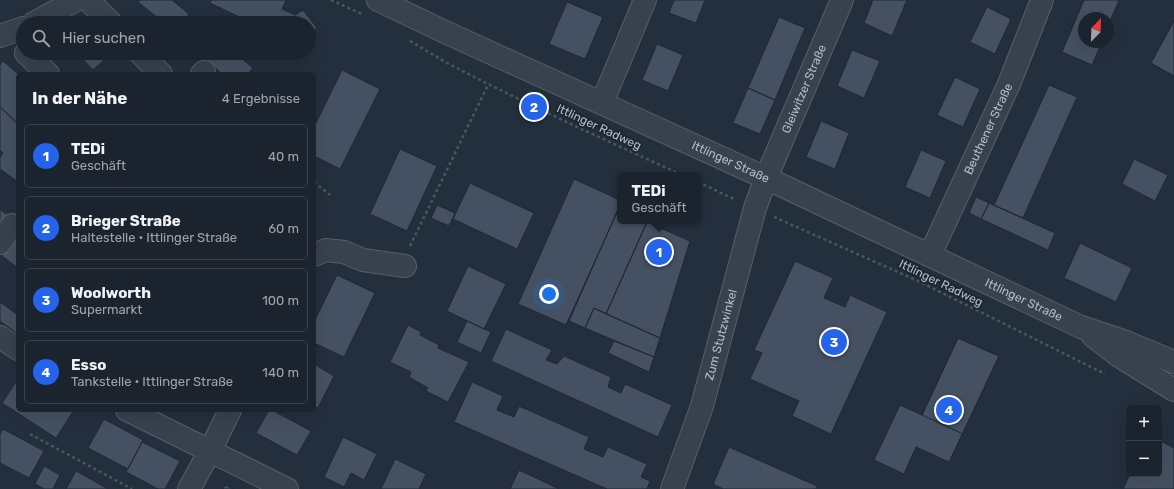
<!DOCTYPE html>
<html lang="de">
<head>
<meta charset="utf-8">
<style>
	body { margin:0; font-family:Rubik,sans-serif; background:#282f3a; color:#f1f3f6 }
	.controls { position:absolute; right:12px; bottom:12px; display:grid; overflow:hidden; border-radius:6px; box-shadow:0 4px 16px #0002 }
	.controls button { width:36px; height:36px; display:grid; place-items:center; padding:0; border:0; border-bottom:1px solid #39404a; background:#1b232e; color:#f1f3f6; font:20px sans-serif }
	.compass { position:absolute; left:1078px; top:12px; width:36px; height:36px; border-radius:50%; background:#1b232e; box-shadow:0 4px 16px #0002; rotate:23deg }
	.you { position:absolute; left:549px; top:294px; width:14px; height:14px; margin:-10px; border:3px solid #fff; border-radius:50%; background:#1a73e8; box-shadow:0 0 0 6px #1a73e833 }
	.badge { display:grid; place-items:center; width:26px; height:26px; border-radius:50%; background:#2563eb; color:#fff; font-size:13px; font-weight:700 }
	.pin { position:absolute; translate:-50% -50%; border:2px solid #fff; box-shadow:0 1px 4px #0006 }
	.popup { position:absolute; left:617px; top:172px; width:84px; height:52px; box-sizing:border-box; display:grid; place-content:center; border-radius:6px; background:#1b232e; filter:drop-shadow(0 1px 3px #0005); font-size:13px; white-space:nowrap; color:#a0a4aa }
	.popup b { font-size:15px; color:#f1f3f6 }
	.popup::after { content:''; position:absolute; left:50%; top:100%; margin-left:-8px; border:8px solid transparent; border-top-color:#1b232e }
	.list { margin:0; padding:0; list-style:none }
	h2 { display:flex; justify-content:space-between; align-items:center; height:52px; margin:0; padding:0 16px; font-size:17px }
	h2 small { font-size:13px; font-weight:400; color:#a0a4aa }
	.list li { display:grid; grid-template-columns:26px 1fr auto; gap:12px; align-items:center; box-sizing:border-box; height:64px; margin:0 8px 8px; padding:0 8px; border:1px solid #39404a; border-radius:6px }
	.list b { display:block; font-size:15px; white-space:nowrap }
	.list p { margin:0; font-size:13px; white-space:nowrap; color:#a0a4aa }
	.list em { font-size:13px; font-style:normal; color:#a0a4aa }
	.icon { flex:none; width:22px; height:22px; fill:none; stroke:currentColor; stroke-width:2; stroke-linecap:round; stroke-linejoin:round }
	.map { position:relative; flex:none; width:1174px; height:489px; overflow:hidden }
	.search { position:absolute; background:#1b232e; box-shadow:0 4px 16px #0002; left:16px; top:16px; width:300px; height:44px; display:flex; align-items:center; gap:10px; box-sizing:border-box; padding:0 14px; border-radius:22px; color:#a0a4aa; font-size:15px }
	.panel { position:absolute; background:#1b232e; box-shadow:0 4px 16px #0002; left:16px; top:72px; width:300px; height:340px; border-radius:6px }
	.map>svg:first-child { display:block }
	.building { fill:#455162; stroke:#1f2835 }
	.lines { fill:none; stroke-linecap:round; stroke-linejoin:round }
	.minor-casing { stroke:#565f6c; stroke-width:24 }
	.path { stroke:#44595c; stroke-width:2.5; stroke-dasharray:3 3; stroke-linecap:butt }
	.minor { stroke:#38414e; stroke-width:22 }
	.labels { text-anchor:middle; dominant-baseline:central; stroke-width:4; stroke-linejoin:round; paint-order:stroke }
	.street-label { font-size:12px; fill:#b4bcc9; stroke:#1d2633 }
</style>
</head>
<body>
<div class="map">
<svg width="1174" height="489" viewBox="0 0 1174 489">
	<rect width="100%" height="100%" fill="#242f3e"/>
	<path class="building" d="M140,0h32l17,14 -8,9h-17l-26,-21z
		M211,0h75l-4,9 13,6 8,-5 14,18 -8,6v-11h-57l-42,-20z
		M674,0h31l-9,23 -27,-10z
		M873,0h34l-15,36 -28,-13z
		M1084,0h35l-11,26v-8h-24v24h18l-10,23 -30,-13z
		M567,2l36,15 -18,42 -36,-15z
		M987,7l24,12 -16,35 -25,-12z
		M779,17l26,11 -30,72 -27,-12z
		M1174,21v55l-23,-13z
		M657,44l26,11 -15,36 -26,-11z
		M852,50l28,11 -16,37 -27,-12z
		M77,53h35l-19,17z
		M206,53h29l18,15 -5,6h-26l-19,-17z
		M3,61l15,13v50l-18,-17v-42z
		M342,70l38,19 -40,80 -26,-13v-29z
		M955,77l25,12 -17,38 -26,-12z
		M1049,85l28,12 -54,121 -29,-13z
		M748,88l27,12 -15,34 -27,-11z
		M0,107l18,17v58l-18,-13v-12l3,-4 -3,-3z
		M821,121l28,12 -14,36 -29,-12z
		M400,149l37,17 -30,65 -37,-17z
		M921,150l25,11 -16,37 -25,-11z
		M1134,159l34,16 -13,26 -33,-17z
		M574,179l46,21v6l-54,119 -48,-21z
		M470,183l64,30 -17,36 -64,-30z
		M976,197l13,6 -8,16 -12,-6z
		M989,203l66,30 -7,17 -67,-31z
		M437,205l18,8 -6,13 -18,-8z
		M0,209l11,9 -11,13z
		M618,209l2,1v11h25l2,1 -41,92 -12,-6 -9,20 -16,-7z
		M647,222l43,19 -30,97 -54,-24z
		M18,235v33l-16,-12z
		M1080,243l52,25 -16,34 -52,-24z
		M795,261l38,17 -9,20 21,9 5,-12 37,17 -56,122 -39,-18 7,-15 -49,-22 12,-26 -8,-3z
		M468,266l38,18 -22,45 -37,-18z
		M337,275l38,18 -31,64 -30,-14v-21z
		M0,302l18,13v19l-18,-13z
		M594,308l66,30 -6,19 -69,-29z
		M467,321l24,11 -10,21 -24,-11z
		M408,325l13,7 -1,3 19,10 -1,3 31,14 -21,40 -22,-11 2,-3 -19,-11 2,-5 -21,-10z
		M506,329l46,21 -6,10 11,4 7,-8 47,21 -3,10 13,6 4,-9 47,21 -14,32 -167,-76z
		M958,338l41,18 -50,106 -33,-15 -12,27 -30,-14 26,-55 22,10z
		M958,338l41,18 -36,78 -41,-19z
		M614,341l40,16 -5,15 -41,-19z
		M314,364l20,12 -16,32 -4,-2z
		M18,379v31h56l-18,28 -54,-35z
		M472,382l31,14 -6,14 17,7 5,-11 70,31 -5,12 19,8 5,-10 39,17 -6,13 9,4 -3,8h-40l-153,-67z
		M269,410h3l39,21 -14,24 -41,-22z
		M104,419l39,21 -15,29 -40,-21z
		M3,429l41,22 -15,27 -29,-15v-29z
		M343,437l34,17 -13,26 -13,-7 -7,14 -20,-10z
		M1159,440l15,8v41h-51l7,-15h29z
		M142,442l38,19 -15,28h-7l-32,-17z
		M729,447l88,39 -1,3h-93l-10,-5z
		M395,459l31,15 -7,15h-38z
		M44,466l16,9 -7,14h-9l-9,-5z
		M519,470l40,19h-49z
		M76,471l32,18h-42z
		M225,485l8,4h-10z"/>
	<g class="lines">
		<g class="minor-casing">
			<g id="minor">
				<path d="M88,0l23,23"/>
				<path id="s1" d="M378,0l67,32 321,146 315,149 45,15 48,20"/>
				<path d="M34,23l42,-23"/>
				<path d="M0,36l23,-8"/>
				<path d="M26,53l22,21"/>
				<path d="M140,53l21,21"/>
				<path d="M202,74l2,-2"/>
				<path d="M602,103l43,-103"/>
				<path d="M0,243l12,-18"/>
				<path d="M314,255l12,-5 18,2 19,8 42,6"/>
				<path id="s2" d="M930,255l79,-171 33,-84"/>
				<path d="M1093,336l26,20 55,34"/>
				<path d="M0,337l18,12"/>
				<path d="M127,410l160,79"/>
				<path d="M189,489l21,-38 20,-41"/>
				<path id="s3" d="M672,489l30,-83 53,-198 11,-30 76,-178"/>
			</g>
		</g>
		<path class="path" d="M331,0l31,14
			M410,41l37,22 41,21 91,44 103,47
			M314,182l16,13
			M698,182l38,18
			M774,217l144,64 187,93
			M410,246l78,-161
			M30,434l102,55"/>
		<use href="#minor" class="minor"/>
	</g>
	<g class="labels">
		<g class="street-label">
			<text stroke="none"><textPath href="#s3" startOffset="422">Gleiwitzer Straße</textPath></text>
			<text transform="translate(599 127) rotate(25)">Ittlinger Radweg</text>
			<text stroke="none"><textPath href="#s2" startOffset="139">Beuthener Straße</textPath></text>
			<text stroke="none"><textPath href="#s1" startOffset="388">Ittlinger Straße</textPath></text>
			<text transform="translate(941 283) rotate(26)">Ittlinger Radweg</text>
			<text stroke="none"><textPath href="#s1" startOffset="712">Ittlinger Straße</textPath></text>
			<text stroke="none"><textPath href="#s3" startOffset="162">Zum Stutzwinkel</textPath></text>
		</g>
	</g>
</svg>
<div class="controls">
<button>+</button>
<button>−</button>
</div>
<svg class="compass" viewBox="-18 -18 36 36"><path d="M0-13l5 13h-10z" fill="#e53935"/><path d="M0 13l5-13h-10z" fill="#a0a4aa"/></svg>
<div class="you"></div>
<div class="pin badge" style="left:659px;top:252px">1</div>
<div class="popup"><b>TEDi</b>Geschäft</div>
<div class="pin badge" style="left:534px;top:107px">2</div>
<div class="pin badge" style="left:834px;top:342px">3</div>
<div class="pin badge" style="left:949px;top:410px">4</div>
<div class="search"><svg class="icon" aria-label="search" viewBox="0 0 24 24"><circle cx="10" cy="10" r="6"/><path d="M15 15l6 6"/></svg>Hier suchen</div>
<section class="panel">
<h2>In der Nähe<small>4 Ergebnisse</small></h2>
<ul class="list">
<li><span class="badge">1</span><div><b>TEDi</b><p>Geschäft</p></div><em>40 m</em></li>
<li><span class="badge">2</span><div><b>Brieger Straße</b><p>Haltestelle · Ittlinger Straße</p></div><em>60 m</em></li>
<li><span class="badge">3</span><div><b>Woolworth</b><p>Supermarkt</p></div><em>100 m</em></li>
<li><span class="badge">4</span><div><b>Esso</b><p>Tankstelle · Ittlinger Straße</p></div><em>140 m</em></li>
</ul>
</section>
</div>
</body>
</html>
